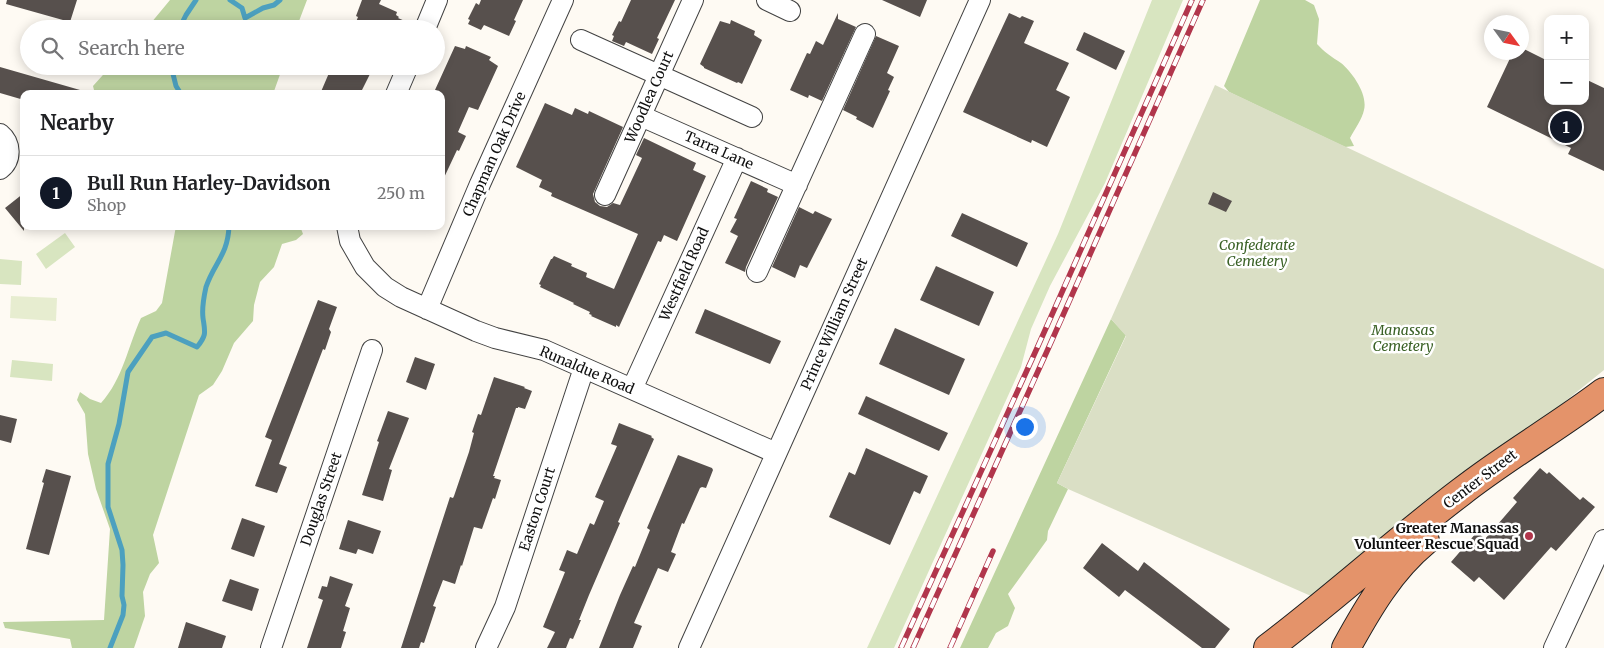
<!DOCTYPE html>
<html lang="en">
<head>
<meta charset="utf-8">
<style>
	body { margin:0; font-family:Merriweather,serif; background:#f6f6f6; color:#202124 }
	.controls { position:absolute; right:15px; top:15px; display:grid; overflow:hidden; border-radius:10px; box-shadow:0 2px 12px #0003 }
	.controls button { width:45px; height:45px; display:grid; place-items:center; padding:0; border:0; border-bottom:1px solid #e0e0e0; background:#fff; color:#202124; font:25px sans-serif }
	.compass { position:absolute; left:1484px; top:15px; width:45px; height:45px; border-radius:50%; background:#fff; box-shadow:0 2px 12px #0003; rotate:123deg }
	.you { position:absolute; left:1024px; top:426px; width:18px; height:18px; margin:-12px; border:4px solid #fff; border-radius:50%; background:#1a73e8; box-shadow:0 0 0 8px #1a73e833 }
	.badge { display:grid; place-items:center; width:32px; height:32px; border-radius:50%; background:#111827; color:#fff; font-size:16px; font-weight:700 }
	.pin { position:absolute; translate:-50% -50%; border:2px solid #fff; box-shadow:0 1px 5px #0006 }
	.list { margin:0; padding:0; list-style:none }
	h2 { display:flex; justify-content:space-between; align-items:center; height:65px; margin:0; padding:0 20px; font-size:21px }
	h2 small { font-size:16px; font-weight:400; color:#757577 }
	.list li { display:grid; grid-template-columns:32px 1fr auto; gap:15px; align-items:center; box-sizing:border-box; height:75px; padding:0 20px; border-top:1px solid #e0e0e0 }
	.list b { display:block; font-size:19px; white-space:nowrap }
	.list p { margin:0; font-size:16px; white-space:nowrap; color:#757577 }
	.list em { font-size:16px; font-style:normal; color:#757577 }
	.icon { flex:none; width:28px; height:28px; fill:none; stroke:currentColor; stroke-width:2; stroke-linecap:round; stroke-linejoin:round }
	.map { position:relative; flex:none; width:1604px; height:648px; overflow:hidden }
	.search { position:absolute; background:#fff; box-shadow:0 2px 12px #0003; left:20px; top:20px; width:425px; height:55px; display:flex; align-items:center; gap:12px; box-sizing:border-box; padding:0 18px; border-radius:28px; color:#757577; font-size:19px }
	.panel { position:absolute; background:#fff; box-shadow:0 2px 12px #0003; left:20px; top:90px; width:425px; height:140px; border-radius:10px }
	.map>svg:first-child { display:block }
	.green { fill:#d8e5c0 }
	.forest { fill:#bed4a1 }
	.cemetery { fill:#dadfc5 }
	.pitch { fill:#e7edd0 }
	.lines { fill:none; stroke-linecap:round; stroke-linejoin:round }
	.stream { stroke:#4ca0bf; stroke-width:5 }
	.building { fill:#57504d }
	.minor-casing { stroke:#424242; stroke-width:22 }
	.highway-casing { stroke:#202020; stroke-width:30 }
	.minor { stroke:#fff; stroke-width:20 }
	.highway { stroke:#e4936a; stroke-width:28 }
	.rail-casing { stroke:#b1364c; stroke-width:5.5 }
	.rail { stroke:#fff; stroke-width:4; stroke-dasharray:11; stroke-linecap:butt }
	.poi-dot { fill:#b1364c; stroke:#fff; stroke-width:2 }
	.labels { text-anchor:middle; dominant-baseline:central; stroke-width:5; stroke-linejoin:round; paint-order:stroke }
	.street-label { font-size:14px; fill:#0f0f0f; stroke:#fff }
	.park-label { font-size:14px; font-style:italic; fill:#3a6126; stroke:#fff }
	.poi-label { font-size:14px; font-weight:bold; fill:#0f0f0f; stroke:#fff; text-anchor:end }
</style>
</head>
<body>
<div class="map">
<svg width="1604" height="648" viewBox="0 0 1604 648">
	<rect width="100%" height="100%" fill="#fefaf3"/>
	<path class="green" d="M1152,0h31l-78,183 -55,103 -19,43 -10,38 -127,281h-27l191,-414z
		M65,233l10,14 -29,22 -10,-15z
		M0,259l22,2 -1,24 -21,-1z
		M12,360l41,4 -1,17 -42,-4z"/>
	<path class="forest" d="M170,0h137l-11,29h-150z
		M1260,0h45l9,5 5,14 -2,25c7,8 15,13 24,19 11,9 27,31 23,47 -2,9 -9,19 -14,28l4,8 -9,1 -116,-55 -5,-6z
		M111,66h172l-10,28h-178l-2,-8z
		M176,226h124l3,8 -7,6 -14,4 -8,23 -14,15 -6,23 -1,16 -19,22 -12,28 -9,14 -14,10 -46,140 6,28 -9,11 -7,18 2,24 -11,32h-62l-2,-9 -65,-11 -2,-6 101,-2 6,-91 -14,-40 -8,-35 -3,-40 -8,-14 3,-8 10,7 11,4c22,-24 27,-57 40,-85l15,-7 6,-8z
		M1111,319l15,16 -69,148 11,6 -20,42 -1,9 -39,54 7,14 -7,18 -12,7 -8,15h-28z"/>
	<path class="cemetery" d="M1215,85l389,184v101l-57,46 -236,180 -243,-107 -11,-6 69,-147 -15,-17z"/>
	<path class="pitch" d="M11,296l46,2 -1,23 -46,-3z"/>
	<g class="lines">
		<path class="stream" d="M230,0l12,8 3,10 18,-10 11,-3 6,-5
			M179,29l7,-14 10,-15
			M171,66l5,20 5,8
			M110,648l13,-33 1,-10 -2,-9 1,-31 -1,-15 -14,-43v-43l11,-40 9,-52 24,-35 14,-4 31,14c10,-12 8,-15 6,-29 -1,-8 1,-22 3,-31 8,-24 22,-32 23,-61"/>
	</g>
	<path class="building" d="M7,0h70l-7,22 -64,-18z
		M362,0h19l-2,4 18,8 -1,3 3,2 -1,1 16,7 -1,4h-60l5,-12 -2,-1z
		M481,0h42l-9,20 2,1 -7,15 -25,-11 -3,5 -13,-6 2,-4 -2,-1 8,-16 3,2z
		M631,0h44l-18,38 2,1 -7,15 -26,-12 -2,4 -12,-5 2,-5 -2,-1 7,-14 2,1z
		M882,0h45l-7,17z
		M838,13v6l18,8 -34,74 -13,-6 -1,3 -18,-8 17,-37 3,1 6,-13 7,4z
		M1009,13l11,5 2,-2 12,5 -10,22 45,20 -13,27 14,7 -23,50 -15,-7 -1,3 -68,-31z
		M731,20l24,11 -1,4 8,5 -20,44 -4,-2 -1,1 -33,-15v-1l-4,-3 20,-43 10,3z
		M1084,32l41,19 -9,19 -40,-20z
		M876,36l23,10 -12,27 7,4 -6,13 2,1 -17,37 -17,-9 1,-2 -14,-7z
		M455,46l10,3 1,-3 25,11 -2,3 9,6 -20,44 -9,-3 -11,25 8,4 -7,15 -2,-1 -16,34v-91l-6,-3z
		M1522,48l26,13v40h37v-22l19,9v83l-36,-17 3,-6 -84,-41 26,-55h9z
		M332,66h42l-14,28h-40z
		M0,67l80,23 -1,4h-55v6l-24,-7z
		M545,103l27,12 3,-7 13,6 1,-3 34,16 -30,67 2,8 5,4 7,1 6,-4 7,2 22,-47 -6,-3 8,-17 52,25 -3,7 13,6 -29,65 -13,-6 -3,7 -3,-1 -39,86 -3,-2v2l-25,-11 1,-1 -3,-1 1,-2 -17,-8 1,-1 -34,-16 1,-2 -2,-1 12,-25h1l2,-3 18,8 -1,2 16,7 -1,4 28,12 24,-55 -87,-38 1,-3 -13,-6 3,-7 -26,-13z
		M751,181l17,8 -1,3 11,5 -32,70 -1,5 -20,-9 13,-27 -8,-4 7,-13 -3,-1z
		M1213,192l19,9 -6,11 -18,-8z
		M24,193v38l-19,-23z
		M799,207l14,7 2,-3 17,8 -25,49 -7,-3 -5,13 -23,-11z
		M962,213l66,30 -11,24 -66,-31z
		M936,266l58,26 -15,34 -59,-26z
		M318,300l19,7 -8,22 2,3 -6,18 -2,-1 -44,115 8,3 -10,26 -22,-7 17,-46 -7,-3z
		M705,309l76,32 -11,23 -75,-31z
		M895,328l70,31 -16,36 -70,-31z
		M415,357l20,7 -9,26 -20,-8z
		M494,377l31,10 -1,1 8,3 -7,18 -7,-2v1h-2l-23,68h2l-1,2 7,2 -6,19 -2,-1 -11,31 -8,-2 -12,39 -1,-1 -6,19 -12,-4 -10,26 3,1 -12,36 -3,-1 -2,6h-18l49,-151 3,1 1,-2 15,-44 5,-19 -2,-1 6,-18 3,1z
		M866,396l82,37 -9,18 -81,-37z
		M388,411l21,7 -20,51 3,1 -9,31 -21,-6 17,-53 -2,-1z
		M0,415l17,4 -6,24 -11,-3z
		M619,423l33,13 -1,1 3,2 -36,83 2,1 -31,72 -10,25h2l-8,19 -3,-1 -4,10h-19l8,-16 -12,-5 22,-55 -6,-2 8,-20 10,4 13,-31 4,2 10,-24 -9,-4 22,-51 -6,-2z
		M866,448l62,28 -8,18 -6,-3 -24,54 -61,-28 20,-45 6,3z
		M678,455l34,13 1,2 -7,18 -4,-1 -2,1 -16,36 -2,-1 -11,29 5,2 -8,18 -10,-4 -24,55 8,3 -9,22h-34l21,-53 13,-29 2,1 15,-37 -3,-2z
		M1540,468l7,6 2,-2 31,28 3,-3 12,10 -39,44 -5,-4 -47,53 -25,-23 -5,5 -23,-20 26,-30 8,7 32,-37 -4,-4z
		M46,469l25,7 -22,79 -23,-6 18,-66 -2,-1z
		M242,518l23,8 -11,31 -23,-8z
		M348,520l33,11 -8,23 -15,-5 -2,5 -17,-5z
		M1102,543l36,28 6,-9 86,67 -15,19h-13l-77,-58 -6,7 -36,-29z
		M330,576l23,8 -8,22 5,2 -7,23 3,1 -5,16h-34l16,-48 -5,-2 4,-12 5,1z
		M230,579l29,10 -7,22 -30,-10z
		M186,622l40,14 -4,12h-44z"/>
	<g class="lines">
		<g class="minor-casing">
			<path id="minor" d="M767,0l23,11
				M425,29l12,-29
				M581,40l171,77
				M396,94l12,-28
				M641,116l156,69
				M0,134c11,9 12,26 0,35
				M605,195l88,-195
				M347,226l3,15 15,26 20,20 16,10 75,34 19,7 49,12 232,103
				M757,272l108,-238
				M427,309l53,-125 83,-184
				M632,389l105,-231
				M271,648l101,-298
				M486,648l19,-41 79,-239
				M689,648l291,-648
				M1554,648l50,-108"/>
		</g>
		<g class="highway-casing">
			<path id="highway" d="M1268,648c66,-50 127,-106 193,-156 46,-36 97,-65 143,-100
				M1346,648c22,-40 44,-78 79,-107"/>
		</g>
		<use href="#minor" class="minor"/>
		<use href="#highway" class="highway"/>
		<g class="rail-casing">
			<path id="rail" d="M901,648l137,-302 154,-346
				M913,648l135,-299 155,-349
				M950,648l43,-97"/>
		</g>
		<use href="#rail" class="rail"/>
	</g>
	<circle class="poi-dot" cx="1529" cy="536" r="5"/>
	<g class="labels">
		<g class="street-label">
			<text transform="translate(649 97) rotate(-66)">Woodlea Court</text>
			<text transform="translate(719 150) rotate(24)">Tarra Lane</text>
			<text transform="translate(494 154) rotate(-66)">Chapman Oak Drive</text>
			<text transform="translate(684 274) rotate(-66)">Westfield Road</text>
			<text transform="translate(834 324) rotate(-66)">Prince William Street</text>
			<text transform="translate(587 370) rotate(23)">Runaldue Road</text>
			<text transform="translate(1480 479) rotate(-37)">Center Street</text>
			<text transform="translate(321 499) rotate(-71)">Douglas Street</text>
			<text transform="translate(537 509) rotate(-72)">Easton Court</text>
		</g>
		<g class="park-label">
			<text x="1257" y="245">Confederate<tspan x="1257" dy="16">Cemetery</tspan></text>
			<text x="1403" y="330">Manassas<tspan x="1403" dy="16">Cemetery</tspan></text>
		</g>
		<g class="poi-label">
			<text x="1519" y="528">Greater Manassas<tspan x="1519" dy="16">Volunteer Rescue Squad</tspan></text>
		</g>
	</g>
</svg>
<div class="controls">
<button>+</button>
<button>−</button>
</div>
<svg class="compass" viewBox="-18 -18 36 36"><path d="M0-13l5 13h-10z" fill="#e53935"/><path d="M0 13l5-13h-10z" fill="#757577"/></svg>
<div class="you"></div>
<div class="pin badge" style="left:1566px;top:127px">1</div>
<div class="search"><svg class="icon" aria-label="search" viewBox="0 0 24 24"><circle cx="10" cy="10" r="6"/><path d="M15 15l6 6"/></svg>Search here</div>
<section class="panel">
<h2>Nearby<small></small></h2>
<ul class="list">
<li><span class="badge">1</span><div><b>Bull Run Harley-Davidson</b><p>Shop</p></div><em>250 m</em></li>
</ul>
</section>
</div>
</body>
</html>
